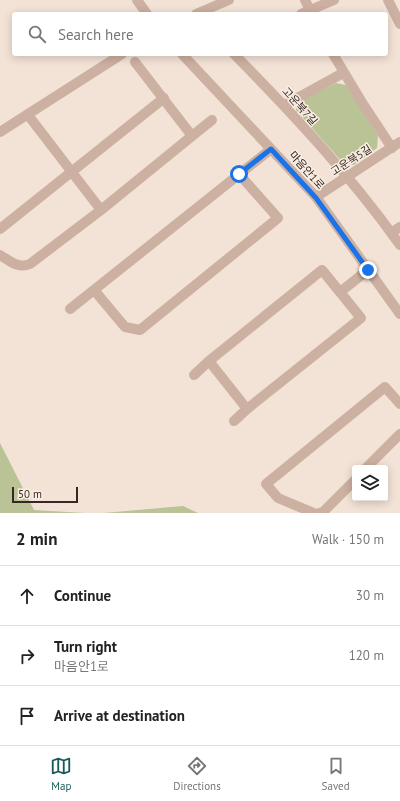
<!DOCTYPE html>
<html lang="en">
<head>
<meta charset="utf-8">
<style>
	body { margin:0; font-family:"PT Sans","Noto Sans KR",sans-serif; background:#f6f6f6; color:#222 }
	.controls { position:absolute; right:12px; bottom:12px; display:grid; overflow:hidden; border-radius:4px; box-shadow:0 2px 10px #0003 }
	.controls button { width:36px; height:36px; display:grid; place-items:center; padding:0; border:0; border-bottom:1px solid #e0e0e0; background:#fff; color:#222; font:20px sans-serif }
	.scale { position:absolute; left:12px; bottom:10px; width:66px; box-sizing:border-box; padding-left:4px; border:2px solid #352825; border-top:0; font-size:11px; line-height:14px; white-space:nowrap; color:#352825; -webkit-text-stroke:3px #faede2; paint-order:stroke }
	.stop { position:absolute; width:12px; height:12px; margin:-9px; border:3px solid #1a73e8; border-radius:50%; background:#fff }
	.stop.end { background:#1a73e8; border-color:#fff; box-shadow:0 1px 4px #0008 }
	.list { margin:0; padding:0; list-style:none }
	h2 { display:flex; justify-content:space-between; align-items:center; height:52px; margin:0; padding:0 16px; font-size:17px }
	h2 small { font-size:13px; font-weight:400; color:#767676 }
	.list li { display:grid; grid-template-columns:26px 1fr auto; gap:12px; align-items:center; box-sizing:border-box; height:60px; padding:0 16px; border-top:1px solid #e0e0e0 }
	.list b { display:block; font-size:15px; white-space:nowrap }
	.list p { margin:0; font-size:13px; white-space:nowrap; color:#767676 }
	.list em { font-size:13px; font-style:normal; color:#767676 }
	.icon { flex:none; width:22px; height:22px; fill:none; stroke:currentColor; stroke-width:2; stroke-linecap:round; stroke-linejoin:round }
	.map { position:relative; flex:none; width:400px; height:513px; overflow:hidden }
	.search { position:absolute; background:#fff; box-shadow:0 2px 10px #0003; left:12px; right:12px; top:12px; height:44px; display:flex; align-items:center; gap:10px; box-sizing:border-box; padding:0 14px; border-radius:4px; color:#767676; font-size:15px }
	.sheet { height:232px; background:#fff }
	nav { display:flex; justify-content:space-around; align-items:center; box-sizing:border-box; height:56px; border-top:1px solid #e0e0e0; background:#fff; font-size:11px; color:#767676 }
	nav a { display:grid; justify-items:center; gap:2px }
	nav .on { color:#175a56 }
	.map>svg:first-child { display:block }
	.green { fill:#b9c395 }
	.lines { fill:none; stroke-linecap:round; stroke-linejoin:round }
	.minor { stroke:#ccb0a1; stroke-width:10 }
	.route { stroke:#1a73e8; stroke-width:5 }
	.labels { text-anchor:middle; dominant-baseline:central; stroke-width:3; stroke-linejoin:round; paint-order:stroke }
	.street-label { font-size:11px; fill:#352825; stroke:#faede2 }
</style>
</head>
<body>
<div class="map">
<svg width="400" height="513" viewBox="0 0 400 513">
	<rect width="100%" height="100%" fill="#f3e2d6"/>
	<path class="green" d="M336,83l10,2 32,51 -1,12 -23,17 -11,-2 -47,-53 1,-7z
		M0,443l34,67 51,3h-85z
		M183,506l15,7h-94z"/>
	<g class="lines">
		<path class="minor" d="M137,0l10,14
			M305,0l7,14
			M388,0l12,24
			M196,14l33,-14
			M301,14l33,-14
			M182,54l134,143 84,117
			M234,54c59,60 117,122 166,191
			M333,54l30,50 29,44
			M285,105l58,-32
			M28,115l73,95
			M0,132l122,-78
			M192,136l20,-16
			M316,197l84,-55
			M0,229l164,-131
			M391,233l9,-6
			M0,255c10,6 18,14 30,9l71,-54 91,-74 -57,-74
			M94,290l31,37 15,3 138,-112 -39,-44
			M340,292l28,-22
			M70,309l201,-160
			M194,375l15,-14 113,-91 39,48 -114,91 -38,-48
			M234,421l13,-12
			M366,468l34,-34
			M314,513l-36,-15 -12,-14 119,-97 15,17
			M319,513l4,-1 32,-32"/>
	</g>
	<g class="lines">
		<path class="route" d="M239,174l32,-25 45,49 52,72"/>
	</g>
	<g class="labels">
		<g class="street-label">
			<text transform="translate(300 106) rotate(48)">고운북7길</text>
			<text transform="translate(351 160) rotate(-33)">고운북5길</text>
			<text transform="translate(307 170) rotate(48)">마음안1로</text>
		</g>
	</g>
</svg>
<div class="controls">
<button><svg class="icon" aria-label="layers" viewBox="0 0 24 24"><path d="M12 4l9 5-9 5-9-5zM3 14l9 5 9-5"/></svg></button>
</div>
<div class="scale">50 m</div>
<div class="stop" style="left:239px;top:174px"></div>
<div class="stop end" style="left:368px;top:270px"></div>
<div class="search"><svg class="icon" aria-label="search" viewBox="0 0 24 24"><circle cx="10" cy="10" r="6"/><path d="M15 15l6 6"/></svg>Search here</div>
</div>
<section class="sheet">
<h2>2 min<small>Walk · 150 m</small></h2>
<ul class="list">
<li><svg class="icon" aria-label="ahead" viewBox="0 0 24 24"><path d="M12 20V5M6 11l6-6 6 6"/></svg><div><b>Continue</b></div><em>30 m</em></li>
<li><svg class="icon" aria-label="right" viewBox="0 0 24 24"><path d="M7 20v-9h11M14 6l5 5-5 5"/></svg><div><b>Turn right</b><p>마음안1로</p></div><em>120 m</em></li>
<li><svg class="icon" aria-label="arrive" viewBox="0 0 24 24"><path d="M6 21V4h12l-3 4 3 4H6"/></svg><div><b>Arrive at destination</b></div></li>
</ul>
</section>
<nav>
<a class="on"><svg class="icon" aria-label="map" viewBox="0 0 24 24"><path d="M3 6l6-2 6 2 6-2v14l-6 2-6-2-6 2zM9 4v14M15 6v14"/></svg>Map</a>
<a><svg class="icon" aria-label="directions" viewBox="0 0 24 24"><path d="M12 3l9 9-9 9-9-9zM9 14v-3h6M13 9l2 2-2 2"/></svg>Directions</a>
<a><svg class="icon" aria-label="saved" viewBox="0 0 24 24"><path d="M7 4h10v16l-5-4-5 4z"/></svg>Saved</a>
</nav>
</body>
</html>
